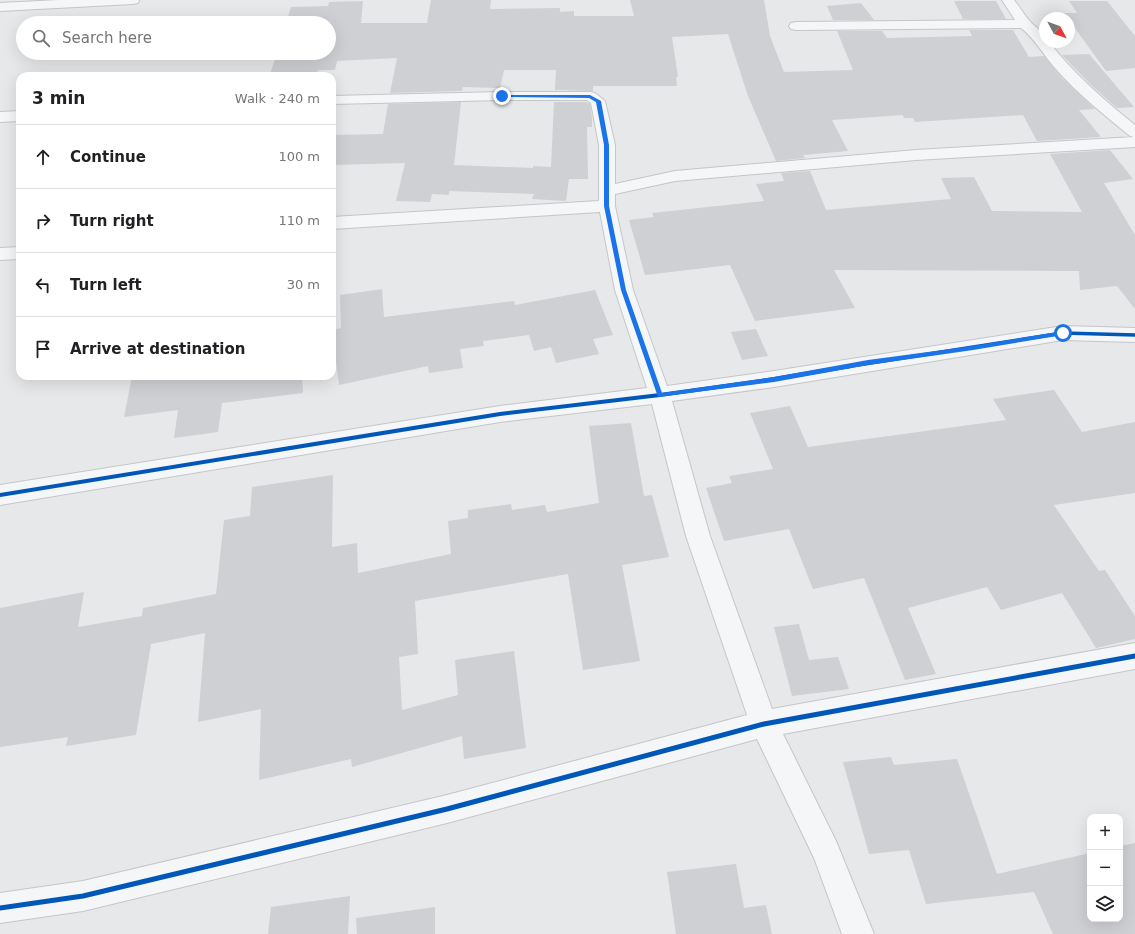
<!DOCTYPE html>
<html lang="en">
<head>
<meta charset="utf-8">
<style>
	body { margin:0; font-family:"DejaVu Sans",sans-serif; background:#f2f2f2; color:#202124 }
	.controls { position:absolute; right:12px; bottom:12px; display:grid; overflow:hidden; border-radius:8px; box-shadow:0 4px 16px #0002 }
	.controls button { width:36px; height:36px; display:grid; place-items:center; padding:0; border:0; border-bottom:1px solid #e0e0e0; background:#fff; color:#202124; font:20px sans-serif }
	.compass { position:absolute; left:1039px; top:12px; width:36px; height:36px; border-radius:50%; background:#fff; box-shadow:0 4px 16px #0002; rotate:131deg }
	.stop { position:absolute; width:12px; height:12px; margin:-9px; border:3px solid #1a73e8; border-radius:50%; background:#fff }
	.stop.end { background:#1a73e8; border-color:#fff; box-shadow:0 1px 4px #0008 }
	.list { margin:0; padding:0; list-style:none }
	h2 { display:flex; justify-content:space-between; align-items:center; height:52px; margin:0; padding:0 16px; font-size:17px }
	h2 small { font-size:13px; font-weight:400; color:#757577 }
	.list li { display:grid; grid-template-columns:26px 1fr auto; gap:12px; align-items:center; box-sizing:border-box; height:64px; padding:0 16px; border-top:1px solid #e0e0e0 }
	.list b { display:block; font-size:15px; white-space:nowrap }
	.list em { font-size:13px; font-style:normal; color:#757577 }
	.icon { flex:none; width:22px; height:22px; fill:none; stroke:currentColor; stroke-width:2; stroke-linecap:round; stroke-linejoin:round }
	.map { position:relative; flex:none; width:1135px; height:934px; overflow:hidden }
	.search { position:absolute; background:#fff; box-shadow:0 4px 16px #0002; left:16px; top:16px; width:320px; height:44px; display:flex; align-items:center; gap:10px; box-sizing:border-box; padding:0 14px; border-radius:22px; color:#757577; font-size:15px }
	.panel { position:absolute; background:#fff; box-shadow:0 4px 16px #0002; left:16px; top:72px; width:320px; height:308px; border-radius:12px }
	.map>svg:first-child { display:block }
	.building { fill:#ced0d3 }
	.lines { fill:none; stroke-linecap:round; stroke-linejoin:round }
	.minor-casing { stroke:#c4c6c8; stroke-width:2 }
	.minor { fill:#f5f6f7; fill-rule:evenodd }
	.cycleway-far2-casing { stroke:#f4f6f9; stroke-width:5.5 }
	.cycleway-far1-casing { stroke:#f4f6f9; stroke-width:6 }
	.cycleway-casing { stroke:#f4f6f9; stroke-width:8 }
	.cycleway-far2 { stroke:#0057b8; stroke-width:3.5 }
	.cycleway-far1 { stroke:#0057b8; stroke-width:4 }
	.cycleway { stroke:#0057b8; stroke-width:5 }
	.route { fill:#1a73e8 }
</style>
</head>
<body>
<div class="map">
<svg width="1135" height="934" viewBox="0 0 1135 934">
	<rect width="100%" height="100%" fill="#e6e8ea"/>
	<path class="building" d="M431,0h60l-1,9 70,-1v4l14,-1v5h60l-4,-16h134l6,36 14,36 69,-2 -16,-39h45l5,7 85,-2 -3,-6h44l16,27 15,-1 18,22 33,31 -16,1 22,27 -64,4 -14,-26 -108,7 -2,-4h-9l-1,-3 -71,5 16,31 -45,4 2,3 -29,3 -28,-65 -20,-62 -56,3 6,40h-2l1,9h-84v5l-38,-1 1,-20h-52l-4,18 -37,-1 -1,4 -72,2 7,-35 -60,3 -2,9h-17l-1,3 -47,1 7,-21h52v-30h-43l5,-16 37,-1 1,-4 34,-1 -2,22h66z
		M954,1h42l10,18h-43z
		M1069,1h38l28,35v32l-29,3 -42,-58h13z
		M861,3l13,17h-41l-6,-14z
		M1089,54l45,53 -17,1 -26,-23 -29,-30z
		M461,102l-7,63 79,3v-2l18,1 3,-65h32l4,2 2,14v9h-5l1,52h-19l-3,22 -34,-2 2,-5 -85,-3v4l-17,-1 -2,8 -34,-1 9,-38 -73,2v-30l51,-1 5,-30z
		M1110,150l23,29 -29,4 31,52v74l-18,-23 -37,4 -1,-19 -245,-1 21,38 -100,13 -25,-56 -85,10 -16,-55 25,-3 -2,-4 112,-12 -8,-17 28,-3 -3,-8 29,-2 16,39 125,-11 -10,-21 33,-1 18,34 90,1 -32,-58z
		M382,289l2,28 130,-16 1,4 80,-15 18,45 -20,4 6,15 -43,9 -5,-16 -17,4 -5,-16 -46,6 1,5 -24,3 3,19 -34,5 -1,-7 -89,19 -7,-55 9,-2 -1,-33z
		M756,329l12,27 -26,4 -11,-28z
		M132,376h170l1,17 -81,10 -4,29 -44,6 4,-28 -54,7z
		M1054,390l28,42 53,-10v71l-81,12 45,66 6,-1 30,46v23l-39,9 -34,-55 -61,17 -14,-23 -79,21 28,66 -31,6 -41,-102 -51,11 -24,-60 -65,12 -18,-53 26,-5 -3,-7 44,-7 -23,-56 40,-7 18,41 198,-27 -13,-21z
		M631,423l13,73 8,-1 17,62 -47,8 18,96 -57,9 -15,-96 -153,27 3,53 -19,3 3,53 56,-15 -3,-35 59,-9 12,97 -62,11 -2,-23 -110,31 -1,-8 -92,21 2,-71 -63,13 7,-89 -54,11 -15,91 -70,11 2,-9 -68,10v-139l84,-16 -6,35 64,-11 1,-8 73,-14 8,-74 26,-4 2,-29 81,-12 -1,72 25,-4 1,30 93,-19 -3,-33 20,-3v-8l43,-6 1,6 33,-5 2,7 52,-9 -10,-77z
		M799,624l10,36 29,-3 11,32 -57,7 -18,-69z
		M891,757l3,8 63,-6 40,115 93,-21v66h30v-73l15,-3v91h-82l-19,-42 -108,12 -17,-54 -40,4 -26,-92z
		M736,864l8,44 22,-3 6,29h-96l-9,-62z
		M350,896l-2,38h-80l3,-27z
		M435,907v27h-78l-1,-16z"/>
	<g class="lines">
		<g class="minor-casing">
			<path id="minor" d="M59,0h80l-1,3 -5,1 -133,7v-8z
				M1002,0h12c5,6 9,13 14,19 6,8 17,12 17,23h4c25,32 55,58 86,83v22l-219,13 -241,21 -60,13v12l18,84 34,96 107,-15 289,-45 72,2v14l-72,-2 -289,47 -102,14 38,135 62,173 363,-66v26l-352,65 53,107 38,93h-32l-28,-76 -57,-119 -310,84 -364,88 -83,12v-30l83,-12 364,-86 300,-80 -61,-179 -34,-132 -152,18 -500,83v-20l500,-79 147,-18 -32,-98 -15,-78 -268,17v-12l267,-16v-56l-8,-42 -4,-3h-85l-170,4v-8l170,-4h88l5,1 10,8 10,44v39l60,-13 241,-21 218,-13 -4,-1c-26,-21 -53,-43 -75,-68 -12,-14 -20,-29 -34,-40l-225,2 -5,-1 -2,-3 2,-3 5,-1 219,-2z
				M20,111v10l-20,1v-10z
				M20,247v12l-20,1v-12z"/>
		</g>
		<use href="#minor" class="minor"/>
		<g class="cycleway-far2-casing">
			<path id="cycleway-far2" d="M845,367l218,-34 72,2"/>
		</g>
		<g class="cycleway-far1-casing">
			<path id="cycleway-far1" d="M0,495l500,-81 160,-19 114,-16 77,-13"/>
		</g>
		<g class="cycleway-casing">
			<path id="cycleway" d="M0,908l83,-12 364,-87 317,-85 371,-68"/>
		</g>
		<use href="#cycleway-far2" class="cycleway-far2"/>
		<use href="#cycleway-far1" class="cycleway-far1"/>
		<use href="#cycleway" class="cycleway"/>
	</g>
	<path class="route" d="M500,95h90l11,6 8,44v61l17,84 36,103 112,-16 94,-17 105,-14 90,-15 3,2 -3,2 -90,15 -105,15 -94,17 -116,15 -37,-107 -17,-84v-61l-8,-43 -7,-4 -87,-1z"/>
</svg>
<div class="controls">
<button>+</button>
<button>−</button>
<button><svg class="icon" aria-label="layers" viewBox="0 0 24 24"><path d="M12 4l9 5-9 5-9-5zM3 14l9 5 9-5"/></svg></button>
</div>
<svg class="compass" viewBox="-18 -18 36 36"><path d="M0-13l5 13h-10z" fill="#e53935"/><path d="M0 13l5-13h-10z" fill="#757577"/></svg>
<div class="stop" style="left:1063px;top:333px"></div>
<div class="stop end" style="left:502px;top:96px"></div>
<div class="search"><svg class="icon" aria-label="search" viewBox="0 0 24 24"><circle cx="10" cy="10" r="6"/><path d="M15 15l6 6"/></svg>Search here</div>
<section class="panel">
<h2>3 min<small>Walk · 240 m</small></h2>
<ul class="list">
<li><svg class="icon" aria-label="ahead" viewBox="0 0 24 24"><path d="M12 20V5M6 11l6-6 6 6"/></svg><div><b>Continue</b></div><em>100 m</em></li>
<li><svg class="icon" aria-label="right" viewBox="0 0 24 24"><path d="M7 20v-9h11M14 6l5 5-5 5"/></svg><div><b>Turn right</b></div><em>110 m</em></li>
<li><svg class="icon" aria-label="left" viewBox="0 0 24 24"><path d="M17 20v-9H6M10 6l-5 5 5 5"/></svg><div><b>Turn left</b></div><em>30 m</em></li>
<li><svg class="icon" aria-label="arrive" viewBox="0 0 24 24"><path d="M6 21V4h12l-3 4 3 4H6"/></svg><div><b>Arrive at destination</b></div></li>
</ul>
</section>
</div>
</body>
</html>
